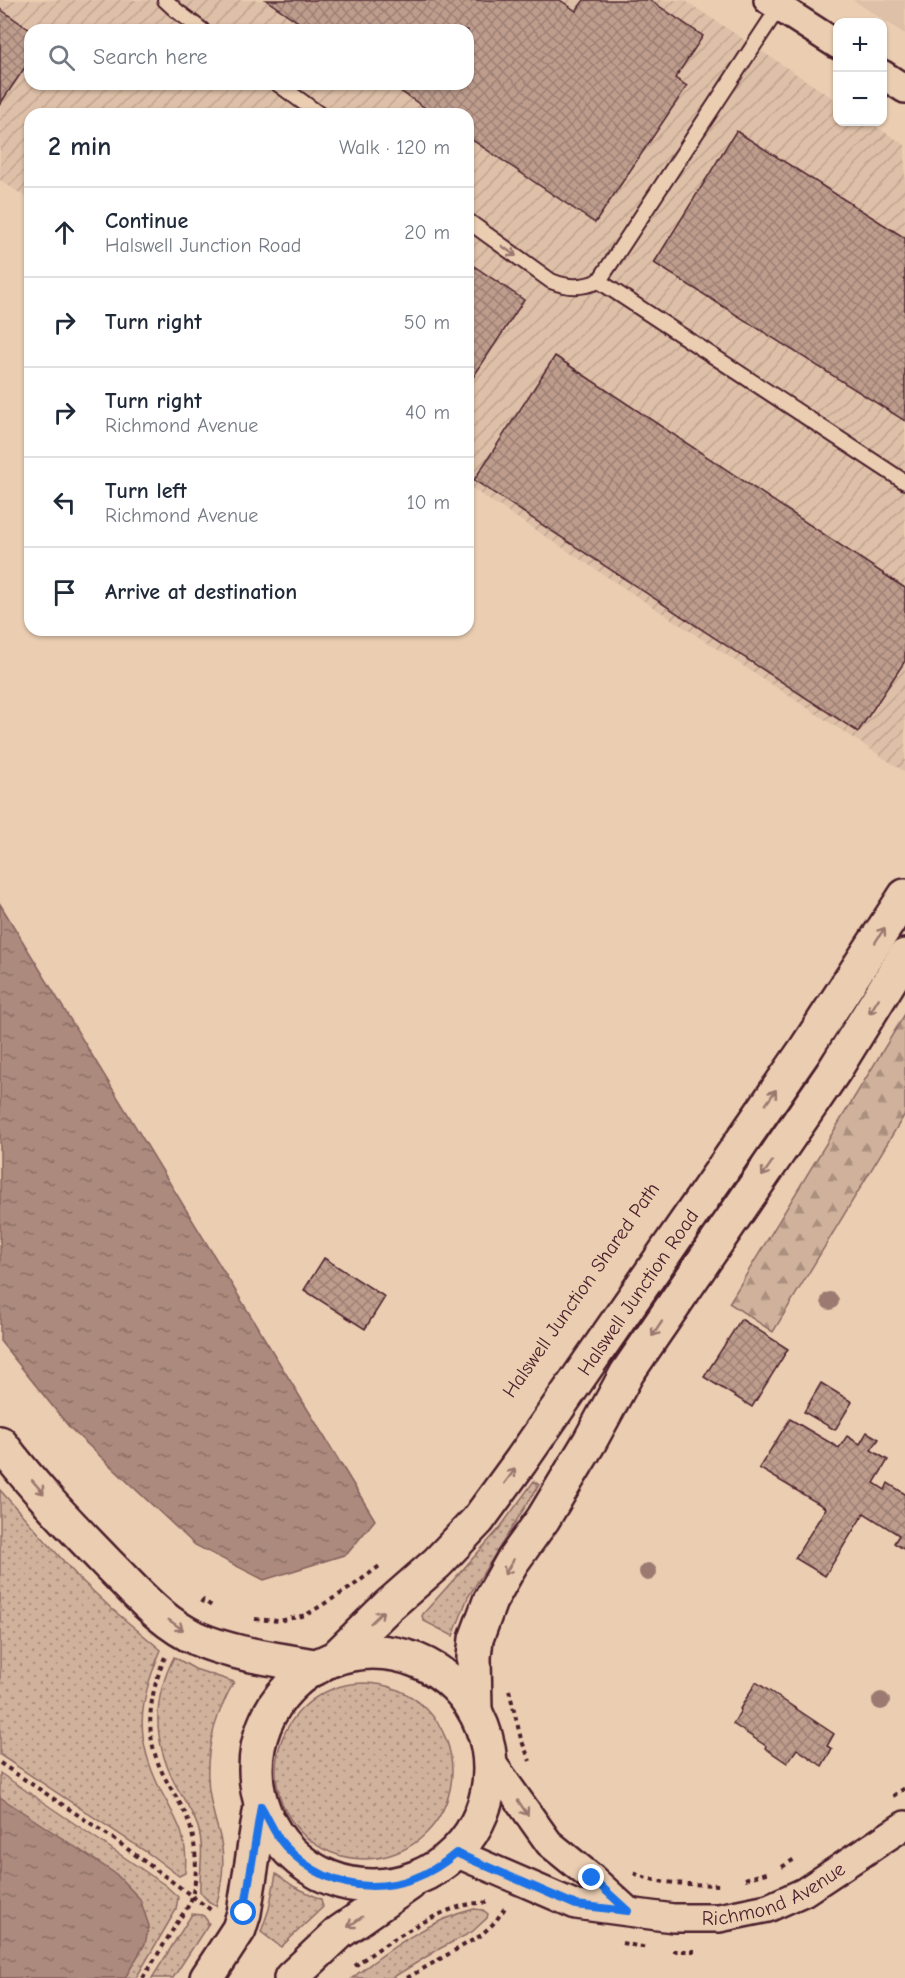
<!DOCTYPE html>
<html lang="en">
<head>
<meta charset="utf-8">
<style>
	body { margin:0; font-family:"Comic Neue",sans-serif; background:#f2f2f3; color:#1f2937 }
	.controls { position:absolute; right:18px; top:18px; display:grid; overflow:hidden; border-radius:12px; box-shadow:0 2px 4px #0004 }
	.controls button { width:54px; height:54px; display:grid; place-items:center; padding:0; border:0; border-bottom:2px solid #e0e1e3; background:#fff; color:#1f2937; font:30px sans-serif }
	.stop { position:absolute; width:18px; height:18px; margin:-14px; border:4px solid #1a73e8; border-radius:50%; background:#fff }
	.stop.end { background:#1a73e8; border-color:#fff; box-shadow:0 2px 6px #0008 }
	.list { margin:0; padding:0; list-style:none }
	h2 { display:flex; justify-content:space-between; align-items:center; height:78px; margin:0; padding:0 24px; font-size:26px }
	h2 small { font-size:20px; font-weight:400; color:#747a83 }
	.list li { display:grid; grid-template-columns:39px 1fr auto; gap:18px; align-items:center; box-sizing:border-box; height:90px; padding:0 24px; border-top:2px solid #e0e1e3 }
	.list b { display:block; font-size:22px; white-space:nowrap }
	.list p { margin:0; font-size:20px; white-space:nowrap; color:#747a83 }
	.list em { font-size:20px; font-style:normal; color:#747a83 }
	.icon { flex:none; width:33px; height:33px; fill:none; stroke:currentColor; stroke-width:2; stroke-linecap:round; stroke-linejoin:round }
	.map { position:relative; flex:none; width:905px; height:1978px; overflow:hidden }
	.search { position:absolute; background:#fff; box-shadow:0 2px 4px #0004; left:24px; top:24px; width:450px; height:66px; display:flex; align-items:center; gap:15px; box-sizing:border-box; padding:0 21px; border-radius:18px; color:#747a83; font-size:22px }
	.panel { position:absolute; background:#fff; box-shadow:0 2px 4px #0004; left:24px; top:108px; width:450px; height:528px; border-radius:18px }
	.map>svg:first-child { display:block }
	.built { fill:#debfa7 }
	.industrial { fill:url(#industrial-furrows); fill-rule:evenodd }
	.grass { fill:url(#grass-dots); stroke:#8d6864; stroke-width:1.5 }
	.forest { fill:url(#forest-firs); stroke:#8d6864; stroke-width:1.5 }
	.water { fill:url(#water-ripples); stroke:#855f5c; stroke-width:1.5 }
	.building { fill:url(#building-cross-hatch); stroke:#4a1f2b; stroke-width:1.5 }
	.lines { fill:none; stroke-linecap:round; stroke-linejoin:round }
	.service-casing { stroke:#4a1f2b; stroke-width:18 }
	.minor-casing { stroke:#4a1f2b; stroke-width:32 }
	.secondary-casing { stroke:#4a1f2b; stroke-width:38 }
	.motorway-casing { stroke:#4a1f2b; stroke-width:38 }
	.path { stroke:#4a1f2b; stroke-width:4; stroke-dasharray:4.5 4.5; stroke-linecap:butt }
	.service { stroke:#ebceb2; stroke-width:14 }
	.minor { stroke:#ebceb2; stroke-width:27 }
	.secondary { stroke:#ebceb2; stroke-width:33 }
	.motorway { stroke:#ebceb2; stroke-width:33 }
	.tree { fill:#9d7a71 }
	.oneway { stroke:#9a766e }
	.route { stroke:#1a73e8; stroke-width:8 }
	.labels { text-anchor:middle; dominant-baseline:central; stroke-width:4.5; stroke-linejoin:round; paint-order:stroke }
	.street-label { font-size:20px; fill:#4a1f2b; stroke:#ebceb2 }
</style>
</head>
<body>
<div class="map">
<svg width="905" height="1978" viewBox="0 0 905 1978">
	<defs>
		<pattern id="industrial-furrows" width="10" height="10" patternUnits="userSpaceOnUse" patternTransform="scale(1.5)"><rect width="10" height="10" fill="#debfa7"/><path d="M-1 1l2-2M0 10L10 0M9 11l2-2" fill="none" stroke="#c0a490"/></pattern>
		<pattern id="grass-dots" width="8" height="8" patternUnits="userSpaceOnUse" patternTransform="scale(1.5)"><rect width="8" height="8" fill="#d0b29c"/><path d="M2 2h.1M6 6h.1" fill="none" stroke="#ab907f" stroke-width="1.8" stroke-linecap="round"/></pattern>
		<pattern id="forest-firs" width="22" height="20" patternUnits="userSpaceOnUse" patternTransform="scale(1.5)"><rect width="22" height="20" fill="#d0b29c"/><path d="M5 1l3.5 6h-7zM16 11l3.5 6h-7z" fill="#ab907f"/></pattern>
		<pattern id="water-ripples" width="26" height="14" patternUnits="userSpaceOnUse" patternTransform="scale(1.5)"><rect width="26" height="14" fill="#ac8a7d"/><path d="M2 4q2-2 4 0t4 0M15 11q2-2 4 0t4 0" fill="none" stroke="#8e7067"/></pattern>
		<pattern id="building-cross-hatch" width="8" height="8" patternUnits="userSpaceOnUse" patternTransform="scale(1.5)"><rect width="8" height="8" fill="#be9d8d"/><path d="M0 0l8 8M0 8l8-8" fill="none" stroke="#9c7f73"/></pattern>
	</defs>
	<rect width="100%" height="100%" fill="#ebceb2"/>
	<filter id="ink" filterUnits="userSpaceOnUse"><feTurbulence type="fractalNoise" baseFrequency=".0167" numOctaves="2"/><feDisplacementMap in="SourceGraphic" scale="12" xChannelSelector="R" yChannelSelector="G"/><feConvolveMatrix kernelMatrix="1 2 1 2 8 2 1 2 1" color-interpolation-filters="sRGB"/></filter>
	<g filter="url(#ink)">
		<path class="built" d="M853,0h52v34z"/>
		<path class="industrial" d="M0,0h684l153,101 1,21h31l36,23v627l-437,-286v-372h-438v86l-30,-20zM30,30h438v54h-438z"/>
		<path class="grass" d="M534,1481l5,4 -71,112 -15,39 -29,-15 -2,-5 1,-2 76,-85z
			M0,1490l77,86 35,33 49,41c-23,53 -27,88 0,141 16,30 28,47 24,82l-6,3 -28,-21 -151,-100z
			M174,1657l21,12 39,13c-21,37 -32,78 -23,120 2,10 5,21 8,31 7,25 4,49 -3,73l-8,-5 -8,-9c-1,-23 5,-43 -2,-65 -6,-17 -16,-30 -24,-45 -21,-43 -22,-82 0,-125z
			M276 1771a88 88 0 1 1 176 0a88 88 0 1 1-176 0Z
			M0,1773l165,112 13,12 -2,13 -40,68h-136z
			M276,1874l19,13 26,12 2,8 -42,40 -20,-15 8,-23z
			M474,1909l9,1 5,4 -1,4 -15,14 -33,17 -47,29h-40c36,-28 77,-58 122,-69z
			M192,1914l11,1 6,8 -36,55h-21z"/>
		<path class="forest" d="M905,1014v100l-132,218 -44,-29z"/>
		<path class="water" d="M0,904l375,616 -28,34 -83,26 -69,-35 -125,-117 -70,-87z
			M0,1797l116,77 24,25 9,27 -4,18 -20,34h-125z"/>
		<path class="building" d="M266,0h294l16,11 8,-11h66l53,36 -28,42 12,8 -92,137 -127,-86v-23h-34l-44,-30h78v-54h-158z
			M0,9l30,21v30l-30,44z
			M736,131l169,107v183l-251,-158z
			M468,262l56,38 -56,85z
			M555,356l350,232v73l-47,71 -384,-252z
			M324,1258l61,39 -20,32 -61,-39z
			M741,1319l47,30 -36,58 -48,-30z
			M821,1383l31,19 -17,28 -31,-18z
			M790,1419l49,29 8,-12 13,8 7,-12 12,7 -8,11 17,10 -14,23 11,7 3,-7 17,11v56l-11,-7 5,-8 -35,-22 -39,63 -30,-18 31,-50 -67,-40z
			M756,1682l78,52 -7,12 5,3 -10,17 -25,-17 -10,14 -22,-15 1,-2 -33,-22 8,-14 -1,-1z"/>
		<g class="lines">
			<g class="service-casing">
				<path id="service" d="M165,0l12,11 25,19
					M779,7l-180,274 306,201
					M278,84l41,30
					M468,221l83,60c17,7 31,7 48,0"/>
			</g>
			<g class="minor-casing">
				<g id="minor">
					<path d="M768,0l70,45"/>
					<path d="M882,74l23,15"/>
					<path d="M490,1760l59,83 43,35 36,33"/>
					<path id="s1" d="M456,1853l120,52 97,13h46l49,-10 36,-16 101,-67"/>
				</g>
			</g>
			<g class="secondary-casing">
				<g id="secondary">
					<circle cx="373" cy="1769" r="117"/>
					<path id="s2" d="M335,1658l53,-52 49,-43 41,-43 43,-59 284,-411 100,-154"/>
					<path d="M475,1711l-1,-54 2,-18 14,-38 22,-39 31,-43 47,-78 37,-68 207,-302 71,-115"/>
					<path d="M207,1978l32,-49 5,-16 17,-107"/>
					<path d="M291,1978l49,-46 69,-48"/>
				</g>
			</g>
			<g class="motorway-casing">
				<path id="motorway" d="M0,1443c33,44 72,84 110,123 26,26 53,58 88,73 37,16 80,20 120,28"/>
			</g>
			<path class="path" d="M201,1603l2,-3 10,7
				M255,1619l24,2 27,-6 44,-27 31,-23
				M509,1690l12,49 9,22
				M0,1763l111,74 100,73
				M893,1796l12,-8
				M782,1867l14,-9
				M634,1873c25,12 59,11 86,12
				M745,1879l25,-7
				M622,1943l25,5
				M673,1951h22
				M355,1966c27,-21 74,-51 107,-60 9,-3 19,-3 28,-4
				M143,1978c12,-19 24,-39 36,-58 4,-7 12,-16 13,-24 7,-24 4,-58 -6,-81 -10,-21 -24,-37 -31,-61 -10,-33 -3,-66 10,-97
				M407,1978l73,-42 15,-14 12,-17"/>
			<use href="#service" class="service"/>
			<use href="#minor" class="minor"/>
			<use href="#secondary" class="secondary"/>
			<use href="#motorway" class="motorway"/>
		</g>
		<g class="tree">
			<circle cx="830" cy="1301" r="9"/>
			<circle cx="648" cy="1572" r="9"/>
			<circle cx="881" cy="1701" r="9"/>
		</g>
		<defs><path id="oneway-shaft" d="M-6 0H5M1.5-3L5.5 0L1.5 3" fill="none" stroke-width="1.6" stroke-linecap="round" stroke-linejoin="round" transform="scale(1.5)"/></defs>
		<g class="oneway">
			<use href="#oneway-shaft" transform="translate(509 251) rotate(36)"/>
			<use href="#oneway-shaft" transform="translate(880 935) rotate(-57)"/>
			<use href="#oneway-shaft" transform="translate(874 1006) rotate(122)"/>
			<use href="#oneway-shaft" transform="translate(771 1097) rotate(-55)"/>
			<use href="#oneway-shaft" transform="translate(767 1169) rotate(125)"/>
			<use href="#oneway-shaft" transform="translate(657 1329) rotate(124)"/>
			<use href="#oneway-shaft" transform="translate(510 1476) rotate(-53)"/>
			<use href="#oneway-shaft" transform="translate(38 1487) rotate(49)"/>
			<use href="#oneway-shaft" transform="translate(509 1567) rotate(121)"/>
			<use href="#oneway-shaft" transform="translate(377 1617) rotate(-44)"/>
			<use href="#oneway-shaft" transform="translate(176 1625) rotate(35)"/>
			<use href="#oneway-shaft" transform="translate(523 1808) rotate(56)"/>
			<use href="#oneway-shaft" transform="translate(355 1922) rotate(145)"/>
		</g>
	</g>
	<g class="lines" filter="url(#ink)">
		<path class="route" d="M244,1913l17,-107c8,13 14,30 24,40 47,52 120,52 171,7l120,52 52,6 -36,-33"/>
	</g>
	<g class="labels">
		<g class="street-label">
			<text transform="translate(581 1290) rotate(-55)">Halswell Junction Shared Path</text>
			<text stroke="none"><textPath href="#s2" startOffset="477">Halswell Junction Road</textPath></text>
			<text stroke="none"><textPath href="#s1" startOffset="334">Richmond Avenue</textPath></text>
		</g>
	</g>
</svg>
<div class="controls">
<button>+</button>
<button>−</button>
</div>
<div class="stop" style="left:244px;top:1913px"></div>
<div class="stop end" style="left:592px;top:1878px"></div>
<div class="search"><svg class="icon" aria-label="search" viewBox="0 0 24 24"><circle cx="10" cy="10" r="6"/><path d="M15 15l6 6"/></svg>Search here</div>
<section class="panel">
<h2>2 min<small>Walk · 120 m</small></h2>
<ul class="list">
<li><svg class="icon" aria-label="ahead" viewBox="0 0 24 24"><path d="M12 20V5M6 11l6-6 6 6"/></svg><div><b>Continue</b><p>Halswell Junction Road</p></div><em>20 m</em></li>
<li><svg class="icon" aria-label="right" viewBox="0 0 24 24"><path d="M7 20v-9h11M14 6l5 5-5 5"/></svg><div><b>Turn right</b></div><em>50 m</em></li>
<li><svg class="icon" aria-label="right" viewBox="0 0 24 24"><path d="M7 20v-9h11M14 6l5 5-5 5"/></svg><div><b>Turn right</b><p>Richmond Avenue</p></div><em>40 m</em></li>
<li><svg class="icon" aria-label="left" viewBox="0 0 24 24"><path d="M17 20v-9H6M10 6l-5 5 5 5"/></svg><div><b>Turn left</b><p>Richmond Avenue</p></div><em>10 m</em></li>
<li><svg class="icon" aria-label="arrive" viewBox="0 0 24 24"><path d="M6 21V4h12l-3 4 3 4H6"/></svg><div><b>Arrive at destination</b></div></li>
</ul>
</section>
</div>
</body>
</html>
